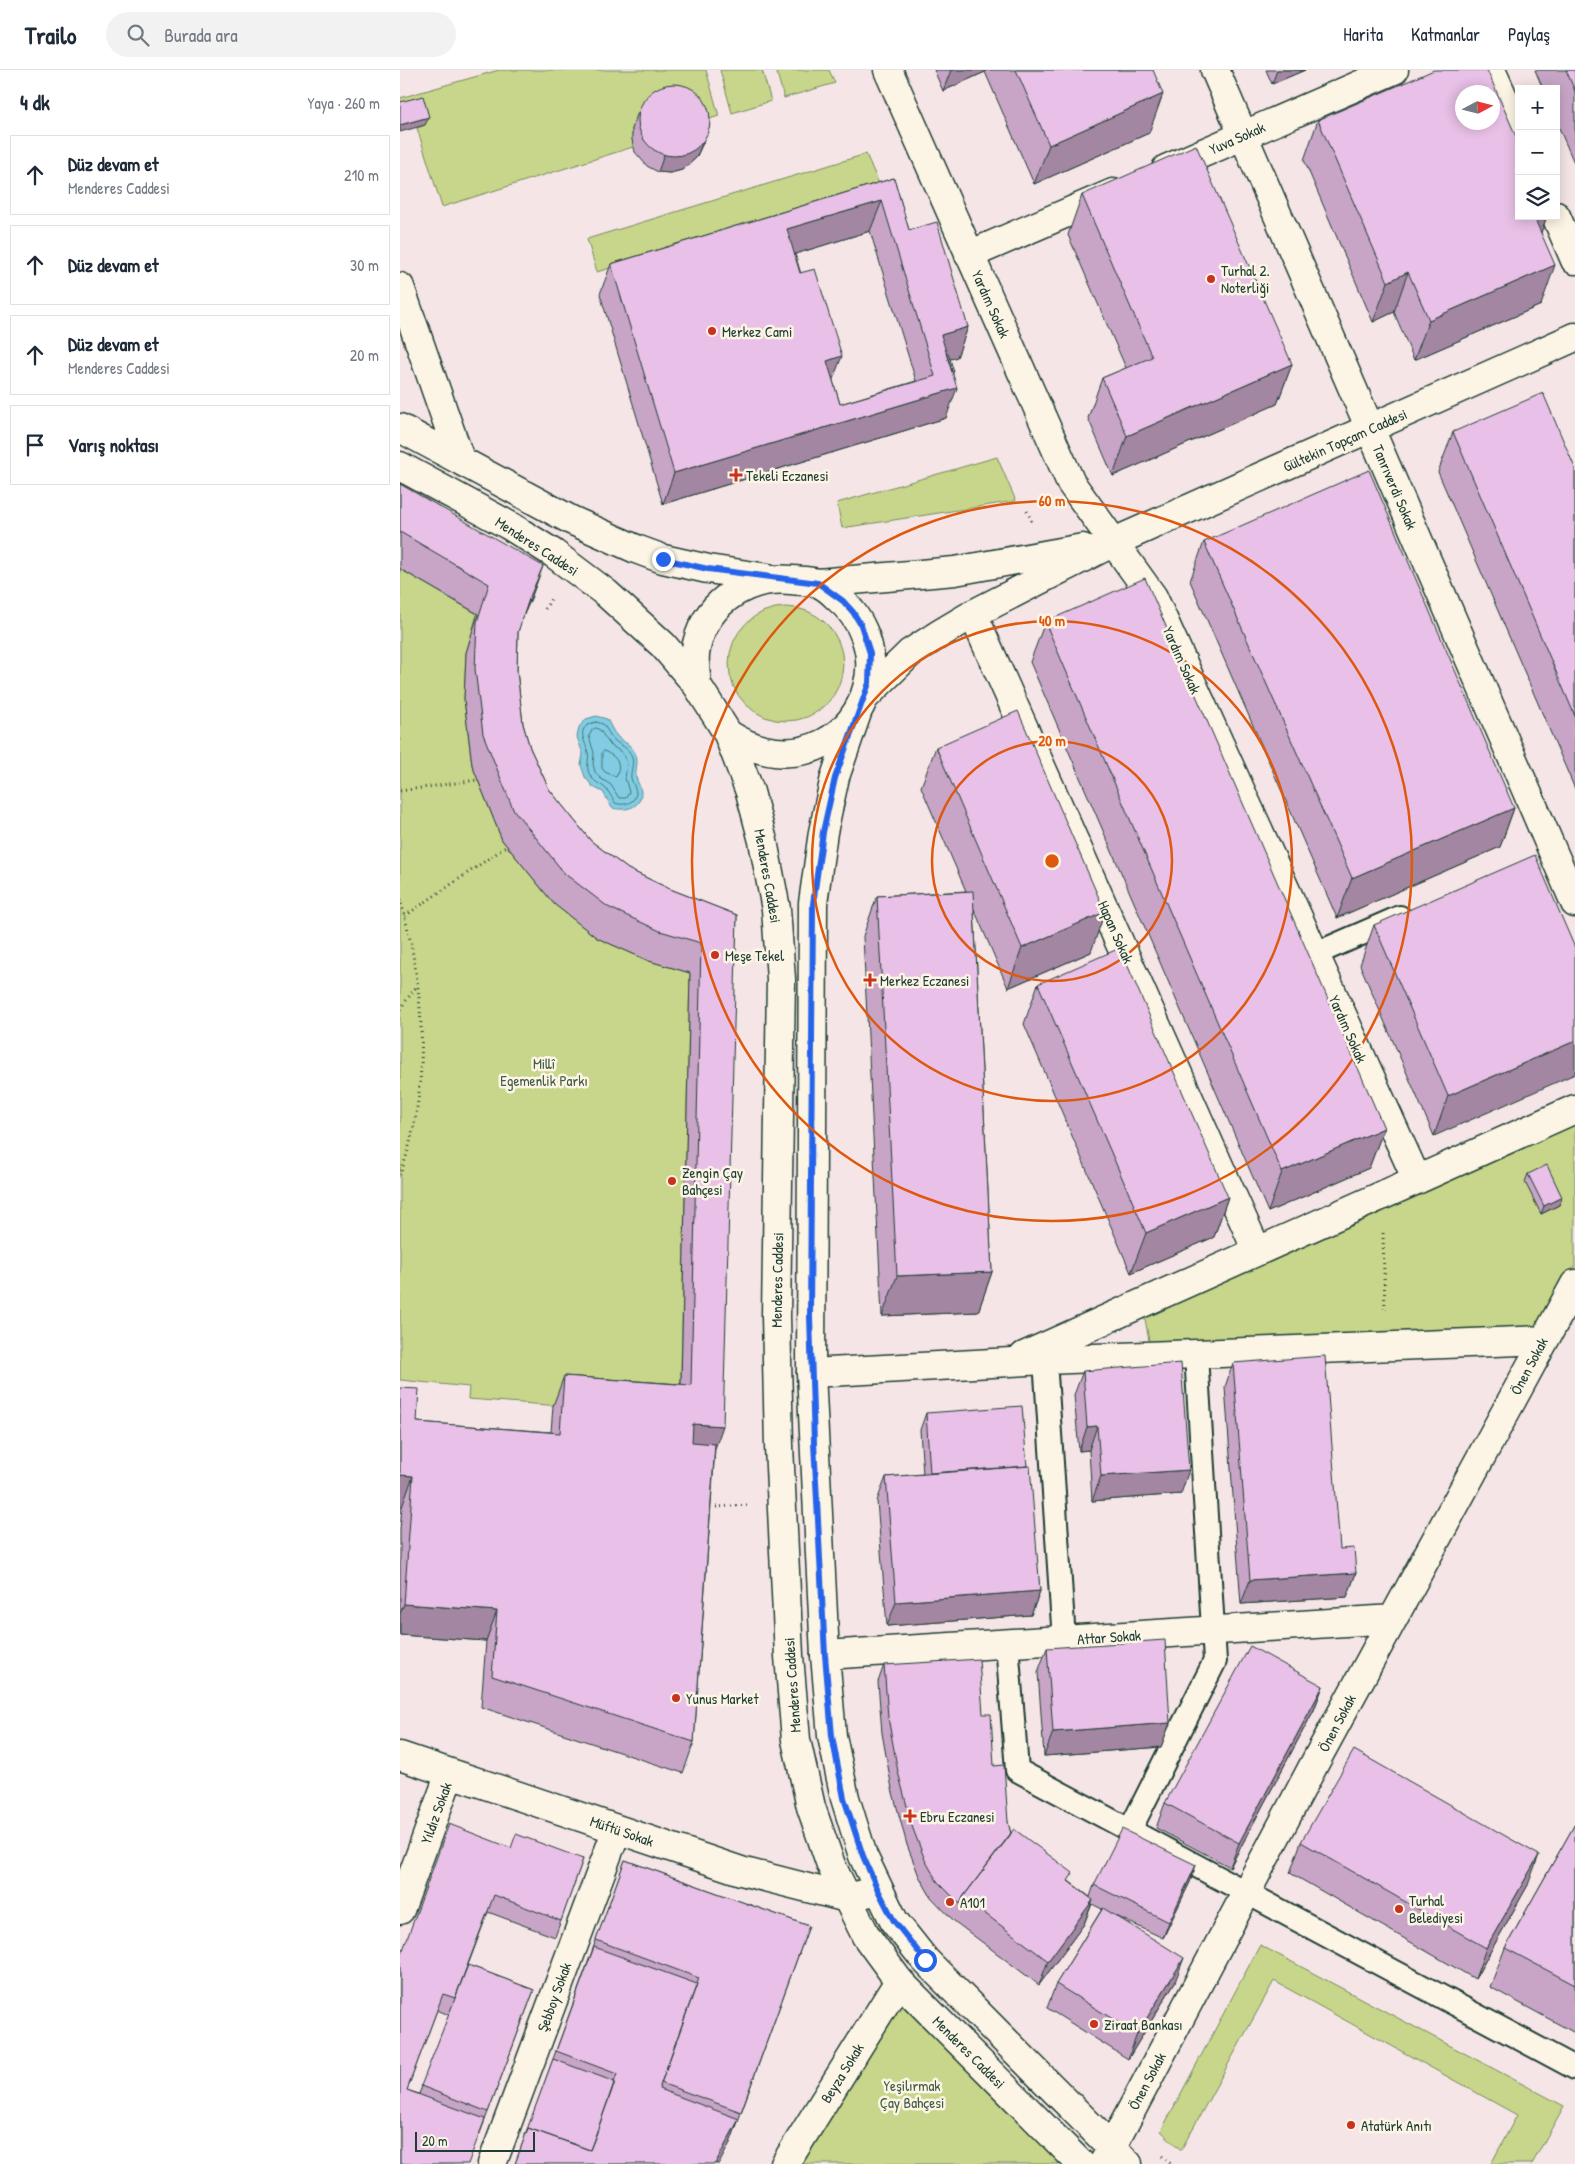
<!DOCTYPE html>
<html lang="tr">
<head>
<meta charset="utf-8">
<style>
	body { margin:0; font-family:"Patrick Hand",sans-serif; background:#f2f2f3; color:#1f2937 }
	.controls { position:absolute; right:15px; top:15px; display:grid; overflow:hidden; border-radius:0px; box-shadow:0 2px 12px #0003 }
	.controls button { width:45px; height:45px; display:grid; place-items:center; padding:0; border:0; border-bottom:1px solid #e0e1e3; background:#fff; color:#1f2937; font:25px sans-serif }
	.compass { position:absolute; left:1055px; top:15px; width:45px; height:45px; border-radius:50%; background:#fff; box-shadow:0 2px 12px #0003; rotate:83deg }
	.scale { position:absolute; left:15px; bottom:12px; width:120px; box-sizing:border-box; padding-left:5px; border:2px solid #1f3d34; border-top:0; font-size:14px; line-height:18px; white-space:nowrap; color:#1f3d34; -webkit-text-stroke:4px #fcf5e5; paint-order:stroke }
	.stop { position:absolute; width:15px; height:15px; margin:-11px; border:4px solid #2563eb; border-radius:50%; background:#fff }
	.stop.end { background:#2563eb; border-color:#fff; box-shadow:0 1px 5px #0008 }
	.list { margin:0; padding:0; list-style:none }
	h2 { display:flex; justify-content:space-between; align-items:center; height:65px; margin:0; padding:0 20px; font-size:21px }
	h2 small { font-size:16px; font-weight:400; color:#747a83 }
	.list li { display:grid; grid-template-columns:32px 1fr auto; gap:15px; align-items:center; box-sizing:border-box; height:80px; margin:0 10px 10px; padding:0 10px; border:1px solid #e0e1e3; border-radius:0px }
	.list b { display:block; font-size:19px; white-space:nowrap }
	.list p { margin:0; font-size:16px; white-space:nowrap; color:#747a83 }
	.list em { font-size:16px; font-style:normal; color:#747a83 }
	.icon { flex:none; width:28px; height:28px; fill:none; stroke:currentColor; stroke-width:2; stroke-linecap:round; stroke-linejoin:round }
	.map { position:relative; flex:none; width:1175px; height:2094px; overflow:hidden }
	header { display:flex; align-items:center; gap:30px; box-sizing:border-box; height:70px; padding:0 25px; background:#fff; border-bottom:1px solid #e0e1e3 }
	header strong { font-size:24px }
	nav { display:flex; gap:28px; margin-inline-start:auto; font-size:18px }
	.search { width:350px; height:45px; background:#f2f2f3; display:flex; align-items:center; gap:12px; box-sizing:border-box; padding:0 18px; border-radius:28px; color:#747a83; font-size:19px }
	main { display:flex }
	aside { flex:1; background:#fff }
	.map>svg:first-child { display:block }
	.green { fill:#c7d68a; stroke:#738a5f }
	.water { fill:#81cce2; stroke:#5a939c }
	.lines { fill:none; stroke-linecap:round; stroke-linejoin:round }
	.shore { stroke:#46767a; stroke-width:1 }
	.lane-casing { stroke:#1f3d34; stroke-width:26 }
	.street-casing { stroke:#1f3d34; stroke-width:31 }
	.secondary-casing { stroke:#1f3d34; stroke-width:31 }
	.path { stroke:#1f3d34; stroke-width:3; stroke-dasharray:1 4; stroke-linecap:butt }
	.lane { stroke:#fcf5e5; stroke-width:22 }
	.street { stroke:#fcf5e5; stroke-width:28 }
	.secondary { stroke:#fcf5e5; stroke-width:28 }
	.wall { fill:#c8a5c7; stroke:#1f3d34; fill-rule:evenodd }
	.shaded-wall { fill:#a386a2; stroke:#1f3d34 }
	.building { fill:#e9c0e7; stroke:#1f3d34; fill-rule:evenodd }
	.route { stroke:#2563eb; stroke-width:6 }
	.ring { fill:none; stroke:#de580e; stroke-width:2.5 }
	.poi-dot { fill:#c8321e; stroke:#fcf5e5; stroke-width:2 }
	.labels { text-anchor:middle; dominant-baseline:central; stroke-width:5; stroke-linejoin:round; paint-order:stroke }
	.street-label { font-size:15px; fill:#1f3d34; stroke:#fcf5e5 }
	.poi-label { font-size:15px; fill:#1f3d34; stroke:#fcf5e5; text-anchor:start }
	.park-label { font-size:15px; fill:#415c45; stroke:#fcf5e5 }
	.centre { fill:#de580e; stroke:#fcf5e5; stroke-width:2.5 }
	.ring-label { font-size:15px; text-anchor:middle; font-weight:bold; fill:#de580e; stroke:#fcf5e5; stroke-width:5; stroke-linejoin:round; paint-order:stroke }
</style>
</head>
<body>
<header>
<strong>Trailo</strong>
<div class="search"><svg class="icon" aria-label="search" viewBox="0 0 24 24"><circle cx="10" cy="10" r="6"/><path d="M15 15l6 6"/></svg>Burada ara</div>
<nav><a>Harita</a><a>Katmanlar</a><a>Paylaş</a></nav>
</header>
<main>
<aside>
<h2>4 dk<small>Yaya · 260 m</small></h2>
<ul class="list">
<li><svg class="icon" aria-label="ahead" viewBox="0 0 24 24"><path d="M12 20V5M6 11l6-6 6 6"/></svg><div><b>Düz devam et</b><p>Menderes Caddesi</p></div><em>210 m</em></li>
<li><svg class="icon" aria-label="ahead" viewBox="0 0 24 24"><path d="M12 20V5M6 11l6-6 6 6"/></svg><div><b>Düz devam et</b></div><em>30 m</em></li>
<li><svg class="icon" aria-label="ahead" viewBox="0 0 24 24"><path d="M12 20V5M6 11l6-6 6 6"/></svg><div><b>Düz devam et</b><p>Menderes Caddesi</p></div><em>20 m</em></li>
<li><svg class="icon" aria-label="arrive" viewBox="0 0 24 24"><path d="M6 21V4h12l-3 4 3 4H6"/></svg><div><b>Varış noktası</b></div></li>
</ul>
</aside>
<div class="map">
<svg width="1175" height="2094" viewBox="0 0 1175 2094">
	<rect width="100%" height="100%" fill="#f6e5e6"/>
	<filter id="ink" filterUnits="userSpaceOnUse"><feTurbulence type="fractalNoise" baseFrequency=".02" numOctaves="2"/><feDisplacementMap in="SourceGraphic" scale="10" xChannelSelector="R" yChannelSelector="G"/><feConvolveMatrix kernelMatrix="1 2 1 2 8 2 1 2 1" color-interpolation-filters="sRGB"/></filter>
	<g filter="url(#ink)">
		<path class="green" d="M99,0h207l13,46 -19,6 -63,-5 -5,12 1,18 -191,60 -25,-79 8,-3 -25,-15v-12z
			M320,0h42l9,31 -39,12z
			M376,0h53l6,13 -51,15z
			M466,84l14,32 -283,86 -10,-33z
			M597,387l19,44 -174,27 -5,-25z
			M0,499l77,45 -11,39 -2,46 8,66 30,75 52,64 43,34 52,23 41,12 -10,442 -212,-16 1,-12 -69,-7z
			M329 594a57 57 0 1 1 114 0a57 57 0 1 1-114 0Z
			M1175,1039v175l-32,56 -391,17 -10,-54z
			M860,1875l304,161 -32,58h-41l26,-49 -243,-134 -93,169 -20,-19z
			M499,1911l182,183h-296z"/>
		<path class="water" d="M196,646l11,3c3,5 6,13 10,17 5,6 13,7 17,15 6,9 1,17 2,26 1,5 5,10 5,15 0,17 -16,19 -29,16l-9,-16 -10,-5 -8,-10 -4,-12 2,-11 -6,-17 2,-10 7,-8z"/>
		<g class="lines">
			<path class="shore" d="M196,652l7,2c4,5 7,12 11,16 6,6 13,6 17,15 4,8 -1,15 0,23 1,5 5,10 5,15 -1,11 -13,13 -21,10 -2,-4 -5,-9 -8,-13 -5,-6 -13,-7 -17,-15 -5,-8 0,-15 -2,-23 -4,-14 -13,-25 8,-30z
				M196,658l4,2 10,15 10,6 5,6 2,7 -2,14 4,14 -3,6h-7l-8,-13 -11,-7 -5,-6 -2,-8 1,-11 -5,-17 3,-6z
				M204,681c13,6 18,12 12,26l-11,-5 -3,-4v-15z"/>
			<g class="lane-casing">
				<path id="lane" d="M915,884l85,-37
					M645,1290l19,280
					M607,1573l10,127 558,298
					M730,1760l85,-169 -19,-306"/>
			</g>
			<g class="street-casing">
				<path id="street" d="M488,0l183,413 82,114 264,583
					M815,0l360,833
					M1091,0l28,63
					M766,99l228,-99
					M1156,146l19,44
					M569,185l144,-62
					M0,217l60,172
					M573,544l284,637
					M624,1286l551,-247
					M411,1303l234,-13 498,-20
					M425,1585l568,-36
					M0,1686l341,115 106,27 31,-8
					M0,1840l50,-137
					M92,2094l125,-335
					M385,2094l114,-183
					M703,2094l216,-409 256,-471"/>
			</g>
			<g class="secondary-casing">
				<path id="secondary" d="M0,358l171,92 65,29 27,10 45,10 60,9
					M0,396l110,60 43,27 53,40 57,52 34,40 31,49 22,58 13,49 13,68 5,70 -5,337 3,130 10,210 7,84 15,67 20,58 35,71 33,45 182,183
					M418,513l137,-12 128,-23
					M297,615c-1,-10 -3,-21 -2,-31 7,-49 49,-79 97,-74 8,1 19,1 26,3 7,3 14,9 19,14 26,21 40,57 30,91 -6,23 -21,44 -43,55 -32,16 -66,11 -96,-9
					M465,627l45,-44 31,-20 32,-19 141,-72 461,-205
					M458,640l-23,67 -12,55 -10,71 -2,470 14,282 7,81 13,62 18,58 31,65 31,39 203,204"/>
			</g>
			<path class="path" d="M627,441l5,11
				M145,539l7,-12
				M0,721l77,-11
				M0,829c25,88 32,189 0,276
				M5,846l102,-70
				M0,939l16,-22
				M983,1163l2,79
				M316,1437l32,-2
				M762,2086l9,8"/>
			<use href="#lane" class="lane"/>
			<use href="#street" class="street"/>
			<use href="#secondary" class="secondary"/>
		</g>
		<path class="wall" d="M534,0h219l-4,63 -115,51 -49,-112 -42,19z
			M866,0h39l-33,14z
			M1135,0h40v95l-19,-44v-32h-13z
			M238,42l66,29 -8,17 -14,12 -12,3 -12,-1 -11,-6 -12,-14 -3,-12v-11z
			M918,50l201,96h28l-6,16v73l-127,55 -20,-48 -21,10 -69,-162z
			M494,108l15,52 59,97 -11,30 -7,2 3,15 -7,44 -283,86 -63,-210 11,-30zM470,161l46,150 -76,23 -45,-150z
			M682,125l210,169 -15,40 -164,72 -25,-58 14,-40 24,-10 -58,-133z
			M1053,362l122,36v321l-137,-317z
			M0,414l132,112 -10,22 -4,14 -1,39 6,53 7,24 19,41 42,52 37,28 42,20 67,26 -22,534 -21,293 -11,31 -202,-66 5,-66 -86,-6v-105l2,-23h-2v-119l17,34 134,10 2,-26 11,-30 117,8 9,-411 -41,-12 -52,-23 -43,-34 -52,-64 -30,-75 -8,-66 2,-46 12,-39 -78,-45z
			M804,472l310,266 -14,39 -163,71 -147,-337z
			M645,552l339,506 -15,40 -101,44 -238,-550z
			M536,677l155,205 -83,36 -34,-79 18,363 -14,40 -96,4 -19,-380 14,-40 89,-5 -45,-104z
			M974,855l201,23 -141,188 -74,-171z
			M638,914l190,213 -14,40 -83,36 -107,-249z
			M1128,1104l34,23 -3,8 -18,9 -16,-32z
			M833,1293l107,186 16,24 -9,24 -106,7 -16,-217z
			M683,1301l98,123 -89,7 -3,-51 -10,1 -5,-56z
			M526,1343l101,53 13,125 -9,24 -144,11 -10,-125 9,-24 37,-3 -3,-44z
			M647,1578l123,75 -9,24 -117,9 -6,-84z
			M484,1595l99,49 11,52 17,68 59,48 20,15 4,-12 102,-20 -6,17 -27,56 -49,-23 61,67 -47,77 -81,-51 9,-24 46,-75 -10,-5 -8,20 -45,61 -85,-64 -23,-24 -12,-21 -12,-31 -15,-56 -10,-56 -4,-51z
			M923,1616l-9,24 -84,157 -74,-39 9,-25z
			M1175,1754v209l-85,-46 15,-39z
			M901,1772l227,43 -53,94 -185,-106z
			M111,1778l72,11 -28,78 -67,-25 -20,53 66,25 -55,146 -79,28v-206zM37,1940l12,5 -30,79 -12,-4z
			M225,1790l184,66 -79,217 -215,21z"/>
		<path class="shaded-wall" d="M551,0h35l-1,2 -42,19z
			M877,0h28l-33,14z
			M763,24l-14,39 -115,51 15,-39z
			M29,47l-4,8 -25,7v-7z
			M310,55l-14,33 -14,12 -12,3 -12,-1 6,-17z
			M482,131l-12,30 -94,29 11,-31z
			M1137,146h10l-13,36v-35z
			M1155,195l-14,40 -127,55 15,-40z
			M1008,202l-14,40 -21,10 15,-40z
			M568,257l-11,30 -22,7 6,-29z
			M442,286l-12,31 -3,-26z
			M892,294l-15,40 -164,72 14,-40z
			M557,318l-11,30 -283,86 11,-31z
			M143,496l-11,30 -14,33 11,-30z
			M1114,738l-14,39 -163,71 15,-40z
			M705,842l-14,40 -83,36 14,-40z
			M1175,971v33l-141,62 14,-40z
			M984,1058l-15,40 -101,44 14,-40z
			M828,1127l-14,40 -83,36 15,-40z
			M1162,1127l-3,8 -18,9 3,-8z
			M592,1202l-14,40 -96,4 15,-40z
			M293,1354l30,2 -11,31 -30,-3z
			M697,1356l-8,24 -10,1 8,-24z
			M789,1400l-8,24 -89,7 9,-25z
			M0,1405l13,1 -11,31h-2z
			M956,1503l-9,24 -106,7 9,-24z
			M640,1521l-9,24 -144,11 9,-24z
			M4,1534l93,7 -11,30 -86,-6v-21z
			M923,1616l-9,24 -84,157 9,-24z
			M770,1653l-9,24 -117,9 9,-24z
			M1139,1785l-11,30 -53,94 11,-31z
			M796,1795l-6,17 -27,56 6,-16z
			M693,1830l-9,24 -45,61 9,-24z
			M784,1888l-9,24 -47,77 9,-25z
			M339,2049l-9,24 -11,21h-4z"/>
		<path class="building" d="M616,0h137l10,24 -114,51z
			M1034,0h53l32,73v73h18l-3,1 21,48 -126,55 -21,-48 -20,10 -70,-162zM1062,22h30v30h-30z
			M1166,0h9v21z
			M238 50a36 36 0 1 1 72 0a36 36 0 1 1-72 0Z
			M23,26l6,21 -29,8v-23z
			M796,75l96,219 -165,72 -25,-58 50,-21 -70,-162z
			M494,108l15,52 28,-8 31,105 -27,8 16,53 -283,85 -63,-209zM482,131l53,175 -95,28 -13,-43 15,-5 -27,-87 -15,4 -13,-44z
			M546,283h2l6,19h-2z
			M1143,323l32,75v248l-122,-284z
			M969,400l145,338 -162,70 -148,-336z
			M0,414l143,82 -14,33 -11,33 -1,39 6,53 7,24 19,41 42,52 37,28 42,20 67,26 -14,511 -30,-2 -1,18 23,2 -21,298 -202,-66 5,-65 -93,-7 9,-128 -13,-1v-87l19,1 -2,33 143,11 4,-57 127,9 10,-442 -41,-12 -52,-24 -43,-33 -52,-65 -30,-75 -8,-65 2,-47 12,-38 -89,-52z
			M745,508l239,550 -102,44 -237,-550z
			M618,641l87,201 -83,36 -86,-201z
			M1135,785l40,93v93l-127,55 -74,-171z
			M573,821l19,381 -95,4 -20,-380z
			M720,878l108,249 -82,36 -108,-249z
			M1147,1095l15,32 -18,9 -16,-32z
			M925,1286l15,193 14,-1 2,25 -106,7 -17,-217z
			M781,1293l8,107 -88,6 -4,-50 -10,1 -4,-56z
			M622,1336l5,60 -97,7 -4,-60z
			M630,1396l10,125 -144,11 -10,-125z
			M765,1570l5,83 -117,9 -6,-84z
			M850,1576l73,40 -84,157 -74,-40z
			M579,1589l4,55h8l3,52 10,-1 4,57 3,12 -48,63 -3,7 -23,-23 -12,-21 -12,-31 -15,-57 -10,-55 -4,-52z
			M954,1680l185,105 -53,93 -185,-106z
			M49,1754l62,24 5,-14 67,25 -22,62 -67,-26 -39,103 -12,-4 -36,96 78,29 -17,45h-68v-206z
			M1175,1754v161l-70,-37z
			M614,1759l59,44 -5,8 25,19 -45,61 -85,-64z
			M722,1759l74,36 -27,57 -75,-37z
			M225,1790l184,66 -68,186 -80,-29 38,-105 -103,-38z
			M703,1838l81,50 -47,76 -81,-50z
			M194,1877l103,37 -38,105 80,30 -24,45h-200l13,-36 62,22 6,-15 21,-61 -61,-23z
			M68,1895l66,25 -46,122 -67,-26z
			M153,1989l62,23 -25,68 -62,-22 -3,7z"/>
	</g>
	<g class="lines" filter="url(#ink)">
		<path class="route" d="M263,489l45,10 110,14 25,18 10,11 8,13 9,28 -1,30 -34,95 -12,54 -10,72 -3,413 4,126 11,212 7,81 12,62 19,58 15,34 16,31 31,39"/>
	</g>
	<g class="ring">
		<circle cx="652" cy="791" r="120"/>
		<circle cx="652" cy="791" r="240"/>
		<circle cx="652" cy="791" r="360"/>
	</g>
	<g class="poi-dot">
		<circle cx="811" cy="209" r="5"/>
		<circle cx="312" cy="261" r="5"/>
		<path d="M333.5 397.5h5v5h5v5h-5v5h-5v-5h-5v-5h5z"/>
		<circle cx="315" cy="885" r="5"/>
		<path d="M467.5 902.5h5v5h5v5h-5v5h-5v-5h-5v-5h5z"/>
		<circle cx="272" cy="1111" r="5"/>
		<circle cx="276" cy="1628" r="5"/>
		<path d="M507.5 1738.5h5v5h5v5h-5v5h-5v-5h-5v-5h5z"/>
		<circle cx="550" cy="1832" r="5"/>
		<circle cx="999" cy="1839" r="5"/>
		<circle cx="694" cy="1954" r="5"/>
		<circle cx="951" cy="2055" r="5"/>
	</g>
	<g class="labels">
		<g class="street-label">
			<text transform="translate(837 68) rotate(-24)">Yuva Sokak</text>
			<text transform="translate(591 234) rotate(66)">Yardım Sokak</text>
			<text transform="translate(945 370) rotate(-24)">Gültekin Topçam Caddesi</text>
			<text transform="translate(995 417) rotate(67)">Tanrıverdi Sokak</text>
			<text transform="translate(137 476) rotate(33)">Menderes Caddesi</text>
			<text transform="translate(782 590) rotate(66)">Yardım Sokak</text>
			<text transform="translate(368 806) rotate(80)">Menderes Caddesi</text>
			<text transform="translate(716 862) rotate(66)">Hapan Sokak</text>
			<text transform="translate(948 959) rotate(66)">Yardım Sokak</text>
			<text transform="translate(377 1210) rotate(-89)">Menderes Caddesi</text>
			<text transform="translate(1129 1296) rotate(-62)">Önen Sokak</text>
			<text transform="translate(709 1567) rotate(-4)">Attar Sokak</text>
			<text transform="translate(392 1615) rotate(-94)">Menderes Caddesi</text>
			<text transform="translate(937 1653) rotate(-62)">Önen Sokak</text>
			<text transform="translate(36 1743) rotate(-70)">Yıldız Sokak</text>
			<text transform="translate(222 1761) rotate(19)">Müftü Sokak</text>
			<text transform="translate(154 1927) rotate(-70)">Şebboy Sokak</text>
			<text transform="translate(569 1982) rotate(45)">Menderes Caddesi</text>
			<text transform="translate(442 2003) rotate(-58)">Beyza Sokak</text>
			<text transform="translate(747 2011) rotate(-62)">Önen Sokak</text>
		</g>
		<g class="poi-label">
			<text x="821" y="200">Turhal 2.<tspan x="821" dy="17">Noterliği</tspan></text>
			<text x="322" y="261">Merkez Cami</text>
			<text x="346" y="405">Tekeli Eczanesi</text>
			<text x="325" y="885">Meşe Tekel</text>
			<text x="480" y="910">Merkez Eczanesi</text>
			<text x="282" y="1102">Zengin Çay<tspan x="282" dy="17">Bahçesi</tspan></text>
			<text x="286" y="1628">Yunus Market</text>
			<text x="520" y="1746">Ebru Eczanesi</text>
			<text x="1009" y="1830">Turhal<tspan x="1009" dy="17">Belediyesi</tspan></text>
			<text x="560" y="1832">A101</text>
			<text x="704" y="1954">Ziraat Bankası</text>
			<text x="961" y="2055">Atatürk Anıtı</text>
		</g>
		<g class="park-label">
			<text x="144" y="993">Millî<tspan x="144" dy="17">Egemenlik Parkı</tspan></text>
			<text x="512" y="2015">Yeşilırmak<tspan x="512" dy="17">Çay Bahçesi</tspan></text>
		</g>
	</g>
	<circle cx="652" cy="791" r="8" class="centre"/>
	<g class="ring-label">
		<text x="652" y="436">60 m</text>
		<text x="652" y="556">40 m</text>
		<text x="652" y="676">20 m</text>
	</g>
</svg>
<div class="controls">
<button>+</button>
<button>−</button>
<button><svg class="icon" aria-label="layers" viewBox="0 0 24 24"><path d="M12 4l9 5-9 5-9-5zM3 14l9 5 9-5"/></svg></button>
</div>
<svg class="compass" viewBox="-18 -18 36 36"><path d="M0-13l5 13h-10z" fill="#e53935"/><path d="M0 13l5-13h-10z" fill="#747a83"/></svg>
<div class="scale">20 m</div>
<div class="stop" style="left:525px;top:1890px"></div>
<div class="stop end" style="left:263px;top:489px"></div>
</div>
</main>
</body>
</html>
